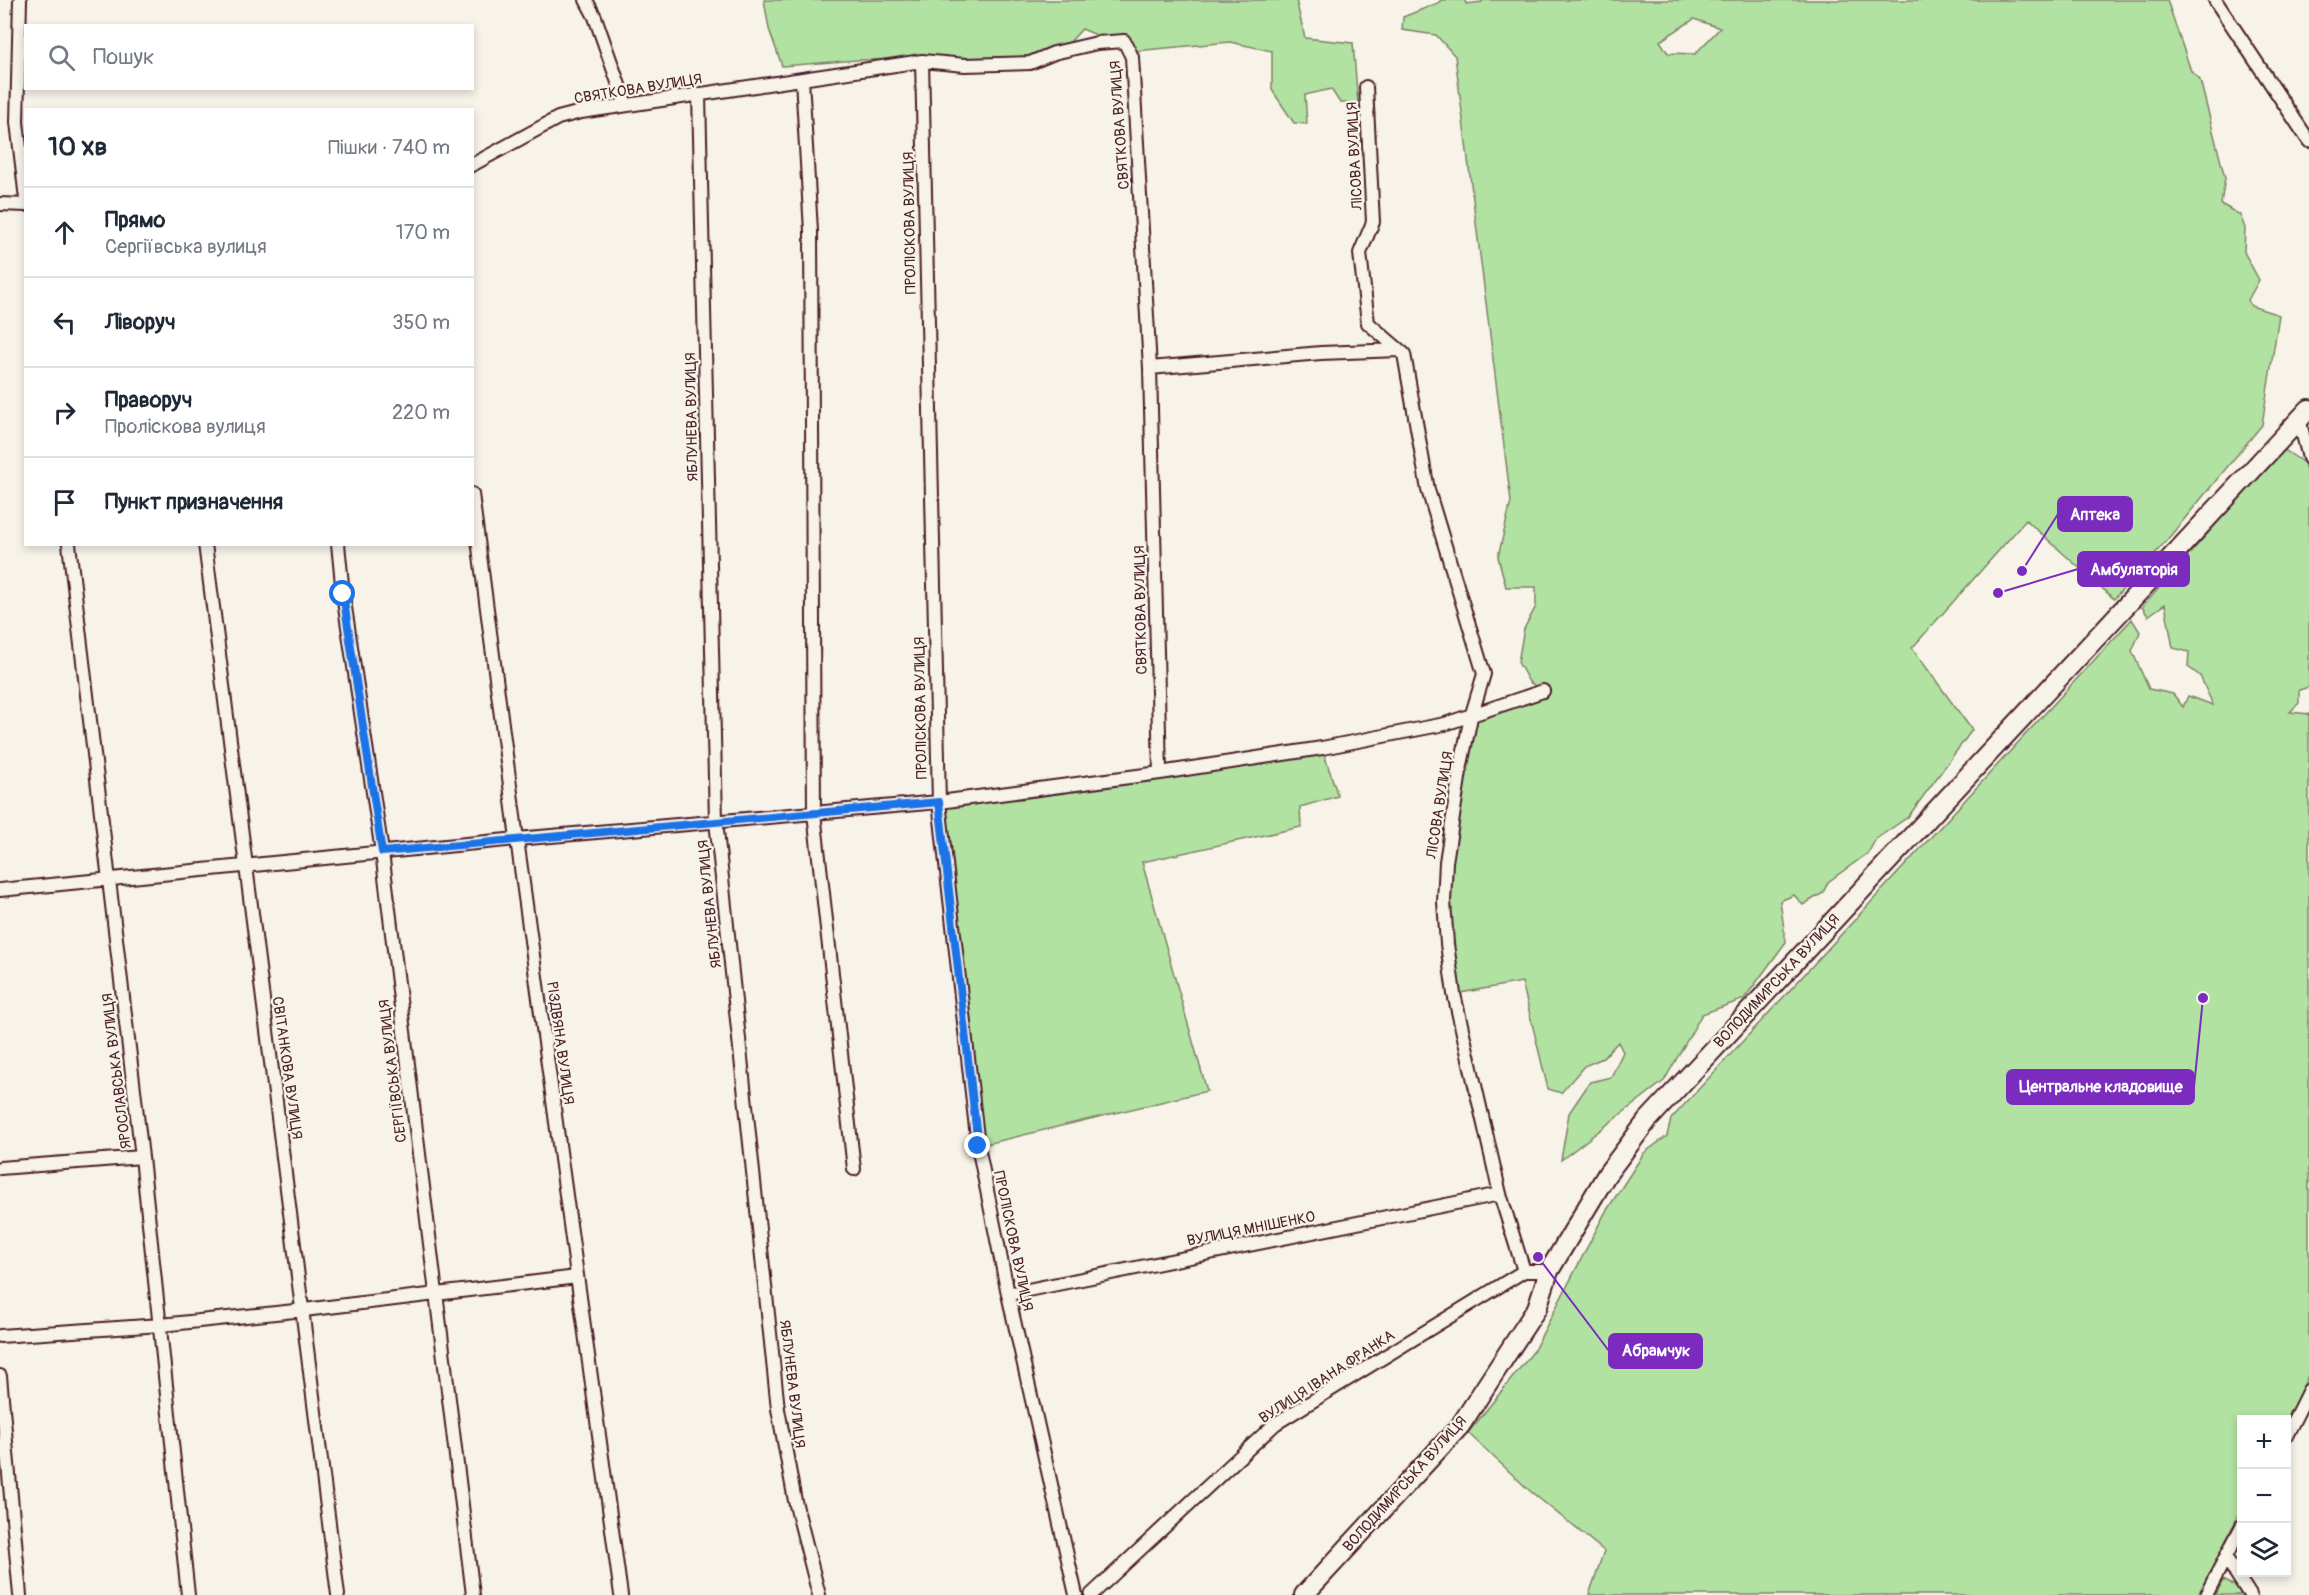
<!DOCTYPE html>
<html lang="uk">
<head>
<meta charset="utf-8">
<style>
	body { margin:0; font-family:Pangolin,sans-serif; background:#f2f2f3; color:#1f2937 }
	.controls { position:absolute; right:18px; bottom:18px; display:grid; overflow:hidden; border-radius:0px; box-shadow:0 3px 9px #0003 }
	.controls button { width:54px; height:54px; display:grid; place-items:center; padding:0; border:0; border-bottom:2px solid #e0e1e3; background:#fff; color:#1f2937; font:30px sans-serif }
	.stop { position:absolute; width:18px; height:18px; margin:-14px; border:4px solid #1a73e8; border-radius:50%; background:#fff }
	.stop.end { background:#1a73e8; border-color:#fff; box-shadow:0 2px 6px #0008 }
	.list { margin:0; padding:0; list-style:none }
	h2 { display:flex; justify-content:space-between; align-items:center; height:78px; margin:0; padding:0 24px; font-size:26px }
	h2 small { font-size:20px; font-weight:400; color:#747a83 }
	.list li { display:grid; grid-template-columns:39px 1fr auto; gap:18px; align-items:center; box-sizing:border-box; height:90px; padding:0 24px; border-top:2px solid #e0e1e3 }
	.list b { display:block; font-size:22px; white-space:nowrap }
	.list p { margin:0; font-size:20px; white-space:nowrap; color:#747a83 }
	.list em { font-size:20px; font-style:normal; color:#747a83 }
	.icon { flex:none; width:33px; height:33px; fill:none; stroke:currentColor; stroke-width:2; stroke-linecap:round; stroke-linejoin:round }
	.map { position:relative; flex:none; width:2309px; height:1595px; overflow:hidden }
	.search { position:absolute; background:#fff; box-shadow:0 3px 9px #0003; left:24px; top:24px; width:450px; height:66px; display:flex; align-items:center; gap:15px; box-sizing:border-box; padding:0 21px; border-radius:0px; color:#747a83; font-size:22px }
	.panel { position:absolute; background:#fff; box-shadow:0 3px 9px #0003; left:24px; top:108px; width:450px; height:438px; border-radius:0px }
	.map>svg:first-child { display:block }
	.green { fill:#b1e2a2; stroke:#7e8066; stroke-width:1.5; fill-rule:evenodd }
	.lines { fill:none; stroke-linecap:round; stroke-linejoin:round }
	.street-casing { stroke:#4a1f2b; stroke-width:16 }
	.secondary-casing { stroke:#4a1f2b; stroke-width:22 }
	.street { stroke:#f7f3e8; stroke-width:12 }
	.secondary { stroke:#f7f3e8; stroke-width:18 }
	.route { stroke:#1a73e8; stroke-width:8 }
	.labels { text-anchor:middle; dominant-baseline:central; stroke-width:4.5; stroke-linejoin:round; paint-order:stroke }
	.street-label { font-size:15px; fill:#4a1f2b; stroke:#f7f3e8 }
	.leader { fill:none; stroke:#7b2cbf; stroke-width:2 }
	.callout-dot { fill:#7b2cbf; stroke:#f7f3e8; stroke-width:2 }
	.callout { fill:#7b2cbf; stroke:#7b2cbf; stroke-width:2 }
	.callout-label { font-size:16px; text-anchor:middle; font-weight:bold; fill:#fff }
</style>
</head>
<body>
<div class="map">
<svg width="2309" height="1595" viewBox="0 0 2309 1595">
	<rect width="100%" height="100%" fill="#f7f3e8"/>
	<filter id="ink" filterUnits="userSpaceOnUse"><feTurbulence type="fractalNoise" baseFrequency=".0167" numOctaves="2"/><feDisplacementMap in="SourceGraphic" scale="12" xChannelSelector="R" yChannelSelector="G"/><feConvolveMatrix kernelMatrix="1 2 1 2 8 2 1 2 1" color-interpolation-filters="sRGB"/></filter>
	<g filter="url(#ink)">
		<path class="green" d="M764,0h532l9,38 48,5 5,60h-18l-9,-14 -26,6 2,29 -13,-1 -22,-33v-39l-42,-9 -95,9 -53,-22 -26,28 -199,3 -75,6 -13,-37z
			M1441,0h24l1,4 16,-2v-2h685l24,71 9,9 25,98 -4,26 19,11 5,13 -1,24 15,28 -11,20 3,6 28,9 -17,110 -95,115 -53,59 -88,-79 -114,128 60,82 -64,87 -32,22 -8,14 -40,29 -5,11 -20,12 -9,-10 -14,6 6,41 -42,57 -42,15 -38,67 -103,79 8,-47 21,-31 21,-5 12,-25 -5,-10 -15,16 -19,8 -23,27 -13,-4 -26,-107 -68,12 -10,-92 27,-185 71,-27 -13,-8 -11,-20 6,-33 12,-23v-19h-30l-8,-30 13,-55 -56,-446 -19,-21 -34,-5 1,-13 35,-14zM1694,19l26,9 -25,26 -27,-1 -8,-12z
			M2283,449l21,14 5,21v203l-10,3v13l-9,9 19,2v659l-22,50 -1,-3h-44l-1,90 -42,85h-610l15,-44 -74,-60 -62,-58 65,-81 72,-139 39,-60 23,-17 4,-17 461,-500 8,13 -8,19 17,38 24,5 10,13 5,-11 25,9 -13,-29 -12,-9 1,-15 -16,-4 -8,-44 -17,12 -6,-9z
			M1322,748l16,48 -38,11 1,20 -159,35 65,229 -229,55 -39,-344z
			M2223,1580l17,8v7h-24z"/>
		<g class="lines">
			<g class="street-casing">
				<path id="street" d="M20,0l-3,122 9,77
					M586,0l9,17 31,88
					M2215,0l94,141
					M922,61l17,741 39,344 30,148 68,301
					M802,79l9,152 3,582 40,356
					M1366,87l7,135 -13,31 8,70 36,31 24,136 56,184 -13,43 -10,48 -15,97 -2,40 3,42 7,50 46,200 24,77
					M699,95l17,726 62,588 17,92 24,94
					M472,165l86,-47 23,-6 341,-51 43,4 65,-2 24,-10 43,-10 27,-2 8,16 18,311 10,405
					M0,204l26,1
					M1150,368l171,-15 78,-3
					M2299,419l10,39
					M472,494l45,345 104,756
					M69,544l73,613 46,438
					M205,544c43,351 91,700 133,1051
					M338,544l5,50 39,258 91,743
					M0,890l517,-51 422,-37 221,-29 162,-25 123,-24 98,-33
					M0,1168l142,-11
					M1008,1294l492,-100
					M0,1336l161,-11 143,-15 273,-33
					M0,1376l20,219
					M2286,1436l23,-46
					M2226,1558l24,37
					M1091,1595l184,-171 249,-153h25
					M2206,1595l36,-69"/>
			</g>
			<g class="secondary-casing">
				<path id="secondary" d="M1304,1595l156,-169 77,-118 12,-37 58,-97 40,-53 662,-712"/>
			</g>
			<use href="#street" class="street"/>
			<use href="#secondary" class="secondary"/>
		</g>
	</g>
	<g class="lines" filter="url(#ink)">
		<path class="route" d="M343,594l39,258 557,-50 39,344"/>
	</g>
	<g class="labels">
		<g class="street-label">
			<text transform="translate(638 89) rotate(-9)">СВЯТКОВА ВУЛИЦЯ</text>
			<text transform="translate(1120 125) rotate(-94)">СВЯТКОВА ВУЛИЦЯ</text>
			<text transform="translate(1355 156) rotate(-93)">ЛІСОВА ВУЛИЦЯ</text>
			<text transform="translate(910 223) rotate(-91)">ПРОЛІСКОВА ВУЛИЦЯ</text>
			<text transform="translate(692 417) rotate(-91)">ЯБЛУНЕВА ВУЛИЦЯ</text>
			<text transform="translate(1141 610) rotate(-91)">СВЯТКОВА ВУЛИЦЯ</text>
			<text transform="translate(921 708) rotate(-91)">ПРОЛІСКОВА ВУЛИЦЯ</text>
			<text transform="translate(1440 805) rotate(-81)">ЛІСОВА ВУЛИЦЯ</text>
			<text transform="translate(710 904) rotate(-96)">ЯБЛУНЕВА ВУЛИЦЯ</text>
			<text transform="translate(1777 981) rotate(-47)">ВОЛОДИМИРСЬКА ВУЛИЦЯ</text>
			<text transform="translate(560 1043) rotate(82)">РІЗДВЯНА ВУЛИЦЯ</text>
			<text transform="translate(287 1068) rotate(82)">СВІТАНКОВА ВУЛИЦЯ</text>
			<text transform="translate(117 1071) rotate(-97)">ЯРОСЛАВСЬКА ВУЛИЦЯ</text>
			<text transform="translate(393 1071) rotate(-97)">СЕРГІЇВСЬКА ВУЛИЦЯ</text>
			<text transform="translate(1251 1229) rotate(-11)">ВУЛИЦЯ МНІШЕНКО</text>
			<text transform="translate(1013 1241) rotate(78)">ПРОЛІСКОВА ВУЛИЦЯ</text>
			<text transform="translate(1327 1377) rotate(-33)">ВУЛИЦЯ ІВАНА ФРАНКА</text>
			<text transform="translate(792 1384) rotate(83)">ЯБЛУНЕВА ВУЛИЦЯ</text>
			<text transform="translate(1405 1484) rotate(-48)">ВОЛОДИМИРСЬКА ВУЛИЦЯ</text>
		</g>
	</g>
	<path class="leader" d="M2022 571L2058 514M1998 593L2078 569M2203 998L2194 1087M1538 1257L1609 1351"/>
	<g class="callout-dot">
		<circle cx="2022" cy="571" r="6"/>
		<circle cx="1998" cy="593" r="6"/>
		<circle cx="2203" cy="998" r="6"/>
		<circle cx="1538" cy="1257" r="6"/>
	</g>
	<g class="callout">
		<rect x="2058" y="497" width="74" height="34" rx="6"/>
		<rect x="2078" y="552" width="111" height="34" rx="6"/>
		<rect x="2007" y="1070" width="187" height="34" rx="6"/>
		<rect x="1609" y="1334" width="93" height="34" rx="6"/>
	</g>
	<g class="callout-label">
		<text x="2095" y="520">Аптека</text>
		<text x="2134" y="575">Амбулаторія</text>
		<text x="2101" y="1092">Центральне кладовище</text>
		<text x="1656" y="1356">Абрамчук</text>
	</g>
</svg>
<div class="controls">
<button>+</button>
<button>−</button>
<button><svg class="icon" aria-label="layers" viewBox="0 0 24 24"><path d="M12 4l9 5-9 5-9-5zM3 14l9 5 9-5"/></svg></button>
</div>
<div class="stop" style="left:343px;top:594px"></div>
<div class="stop end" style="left:978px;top:1146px"></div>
<div class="search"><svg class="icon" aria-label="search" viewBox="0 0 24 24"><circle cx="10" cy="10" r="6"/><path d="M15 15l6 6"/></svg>Пошук</div>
<section class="panel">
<h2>10 хв<small>Пішки · 740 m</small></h2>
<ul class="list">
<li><svg class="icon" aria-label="ahead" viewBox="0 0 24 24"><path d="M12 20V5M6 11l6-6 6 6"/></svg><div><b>Прямо</b><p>Сергіївська вулиця</p></div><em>170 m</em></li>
<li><svg class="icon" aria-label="left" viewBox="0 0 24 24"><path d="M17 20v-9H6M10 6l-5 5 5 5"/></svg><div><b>Ліворуч</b></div><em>350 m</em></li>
<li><svg class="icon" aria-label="right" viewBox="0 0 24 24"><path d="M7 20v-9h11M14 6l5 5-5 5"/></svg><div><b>Праворуч</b><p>Проліскова вулиця</p></div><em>220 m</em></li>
<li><svg class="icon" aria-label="arrive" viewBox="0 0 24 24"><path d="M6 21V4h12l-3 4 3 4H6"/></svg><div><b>Пункт призначення</b></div></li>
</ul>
</section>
</div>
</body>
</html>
